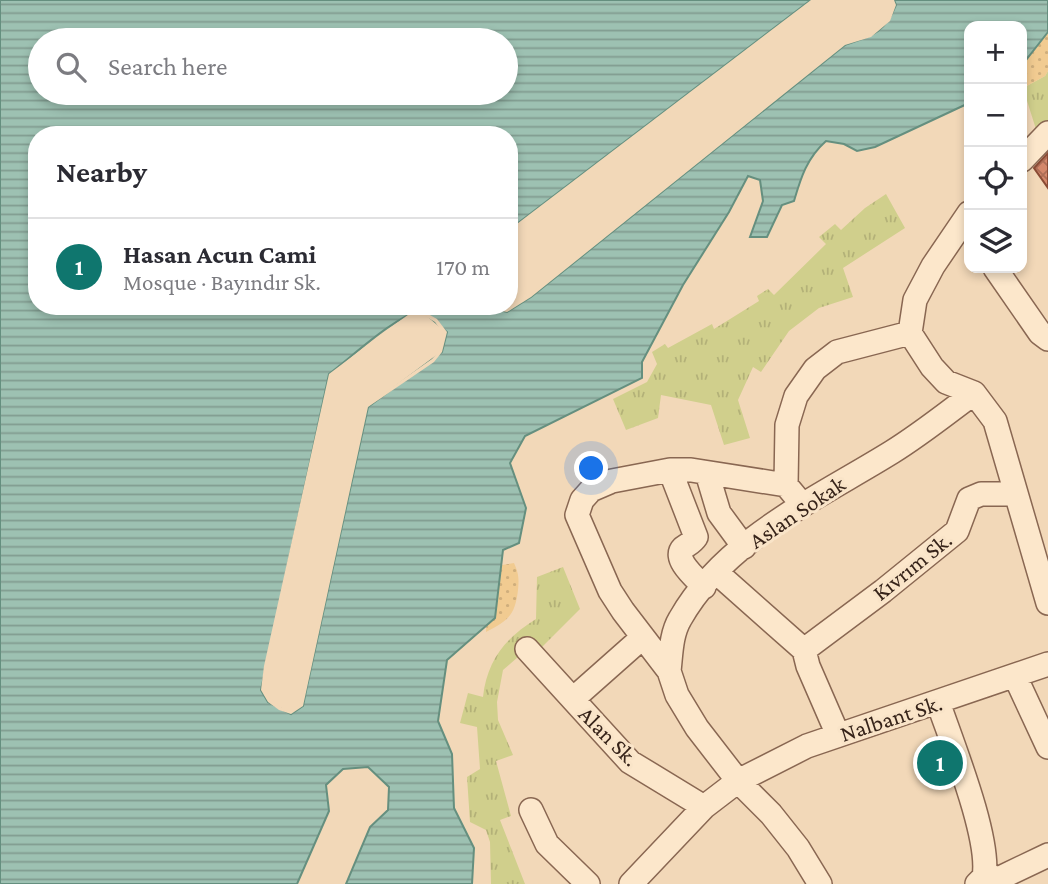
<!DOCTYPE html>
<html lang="en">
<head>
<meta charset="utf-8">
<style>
	body { margin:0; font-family:"Crimson Pro",serif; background:#f2f2f3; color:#2b2b33 }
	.controls { position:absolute; right:21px; top:21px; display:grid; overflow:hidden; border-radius:14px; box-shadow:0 4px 10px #0003 }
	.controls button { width:63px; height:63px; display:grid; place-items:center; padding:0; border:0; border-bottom:2px solid #e1e1e2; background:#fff; color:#2b2b33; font:35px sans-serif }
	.you { position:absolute; left:592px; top:469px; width:24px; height:24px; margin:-18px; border:5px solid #fff; border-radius:50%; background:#1a73e8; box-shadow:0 0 0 10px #1a73e833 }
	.badge { display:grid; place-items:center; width:46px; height:46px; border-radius:50%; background:#0f766e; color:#fff; font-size:23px; font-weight:700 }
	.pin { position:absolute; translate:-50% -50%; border:4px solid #fff; box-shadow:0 2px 7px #0006 }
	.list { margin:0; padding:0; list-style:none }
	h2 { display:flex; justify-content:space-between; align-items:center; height:91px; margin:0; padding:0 28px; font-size:30px }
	h2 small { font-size:23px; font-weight:400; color:#7c7c81 }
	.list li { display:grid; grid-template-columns:46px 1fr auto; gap:21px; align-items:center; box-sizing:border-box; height:98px; padding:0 28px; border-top:2px solid #e1e1e2 }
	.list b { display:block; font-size:26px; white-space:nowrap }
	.list p { margin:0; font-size:23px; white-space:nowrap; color:#7c7c81 }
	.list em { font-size:23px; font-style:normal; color:#7c7c81 }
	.icon { flex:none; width:38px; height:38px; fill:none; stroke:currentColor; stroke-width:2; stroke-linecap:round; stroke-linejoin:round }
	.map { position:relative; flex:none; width:1048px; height:884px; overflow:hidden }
	.search { position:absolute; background:#fff; box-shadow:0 4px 10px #0003; left:28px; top:28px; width:490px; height:77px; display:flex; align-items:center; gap:18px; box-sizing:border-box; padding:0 24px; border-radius:38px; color:#7c7c81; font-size:26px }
	.panel { position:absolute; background:#fff; box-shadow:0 4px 10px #0003; left:28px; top:126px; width:490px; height:189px; border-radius:28px }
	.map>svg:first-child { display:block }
	.grass { fill:url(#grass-tufts) }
	.sand { fill:url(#sand-dots) }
	.water { fill:url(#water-rules); stroke:#658f7f; stroke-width:2; fill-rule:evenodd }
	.pier { fill:#f2d8b8; fill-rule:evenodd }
	.building { fill:url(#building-cross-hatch); stroke:#8a4b35; stroke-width:2 }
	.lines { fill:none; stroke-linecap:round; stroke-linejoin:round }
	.minor-casing { stroke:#896752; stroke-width:26 }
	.minor { stroke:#fce7cb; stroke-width:23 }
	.labels { text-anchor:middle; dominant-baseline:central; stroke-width:6; stroke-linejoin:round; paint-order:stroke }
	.street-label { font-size:23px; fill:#362319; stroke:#f9e4c8 }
</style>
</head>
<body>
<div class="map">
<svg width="1048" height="884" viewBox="0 0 1048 884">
	<defs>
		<pattern id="grass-tufts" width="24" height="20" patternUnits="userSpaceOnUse" patternTransform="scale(1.75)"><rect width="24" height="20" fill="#d0cf8c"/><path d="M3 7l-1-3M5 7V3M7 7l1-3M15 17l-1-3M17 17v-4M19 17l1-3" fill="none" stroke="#b3b178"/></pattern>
		<pattern id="sand-dots" width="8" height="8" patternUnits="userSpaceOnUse" patternTransform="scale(1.75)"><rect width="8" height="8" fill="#f1cb91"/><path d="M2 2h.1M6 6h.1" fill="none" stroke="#cfae7c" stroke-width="1.8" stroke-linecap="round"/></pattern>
		<pattern id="water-rules" width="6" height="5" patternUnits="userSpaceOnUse" patternTransform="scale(1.75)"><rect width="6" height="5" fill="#9dc1b2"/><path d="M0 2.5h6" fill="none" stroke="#819c90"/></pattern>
		<pattern id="building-cross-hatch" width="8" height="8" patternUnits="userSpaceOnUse" patternTransform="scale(1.75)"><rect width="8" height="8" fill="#d4876a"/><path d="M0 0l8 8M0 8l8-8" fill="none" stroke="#ad6e56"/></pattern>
	</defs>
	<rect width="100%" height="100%" fill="#f2d8b8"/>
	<path class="grass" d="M1048,71v62l-8,9 -17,-54 22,-12z
		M886,194l19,34 -62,40 10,29 -34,11 -30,23 -28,41 -8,-5 -15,33 12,38 -26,7 -13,-40 -50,-10 -3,23 -32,12 -13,-31 34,-17 10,-18 -5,-12 13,-8 3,4 44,-24 2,5 45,-28 -2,-5 11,-7 6,6 52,-51 -7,-7 16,-13 6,6 24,-22z
		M563,567l17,42 -47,47 -6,-7 -24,21 -6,32 1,18 15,35 -17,6 15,55 -11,4 25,64h-34l-1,-42 -4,-12 -16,-8 -3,-45 13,-8 -3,-42 -17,-4 8,-30 15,4c4,-36 22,-59 53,-78l1,-42z"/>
	<path class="sand" d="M1048,32v39l-3,5 -22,12 -1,-23z
		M514,563c5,11 5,16 4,27 -3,26 -10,30 -32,42l3,-65z"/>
	<path class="water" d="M0,0h811l-302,230v-95h-472v171h448l22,6 24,-15 314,-252c27,-9 40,-12 51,-40l-2,-5h154v32l-26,33v-39h-53v77l-94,44 -18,4 -13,-7 -18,-3c-19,17 -25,36 -32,60l-12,4 -15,32h-17l13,-36 -3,-21 -12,-4 -19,36 -46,73 -41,77v16l-117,58 -15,27 16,45 -7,35 -16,7 -8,68 -48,42 -9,61 14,33 2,54 20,40 -2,36h-126l24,-57 18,-17 1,-23 -21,-20 -25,2 -17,16 3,26 -32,73h-297zM40,40h466v53h-466zM421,310l26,22 -5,20 -74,55 -62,284 -3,15 -12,8 -23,-12 -7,-12 68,-316c25,-19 64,-56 92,-64z"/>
	<path class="pier" d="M811,0h4l-274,212 -32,21v-3z
		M891,0h3l2,5 -6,16 -19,16 -26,8 -314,252 -24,15 -21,-4 -1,-2 21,2 23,-13 314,-252 26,-9 18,-15 5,-14z
		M421,310l16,9 10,13 -5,20 -8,10 -66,45 -65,299 -12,8 -12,-4 -11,-8 -7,-12 3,-24 65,-292 65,-49 18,-13zM420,313l15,9 8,11 -4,18 -7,8 -67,47 -66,298 -9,6 -9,-3 -10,-8 -6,-10 3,-22 64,-291 64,-49z"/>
	<path class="building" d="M1048,153v35l-14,-20z
		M940,749l9,26 -15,5 -9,-26z"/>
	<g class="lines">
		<g class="minor-casing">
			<path id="minor" d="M1022,160l26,-27
				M969,213l-36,53 -18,34 -5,33 22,34 14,15 28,11 21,28 53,182
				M995,268l45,65 8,6
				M670,470l26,67c-4,6 -8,7 -13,11 -11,11 14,31 21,39
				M707,473l12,40 25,34
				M786,485l-95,-15h-21l-58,11 -21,9 -9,10 -5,15 33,76 13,20 46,60 8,24 20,33 41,53 33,33 27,34 22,36
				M796,497l-10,-12 1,-60 9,-29 19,-27 22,-17 73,-19
				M716,572l88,78
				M527,649l103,113 74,45
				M804,650l79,-59 74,-60 12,-32 12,-5h34
				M804,650l4,16 30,69
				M669,671c2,-17 2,-37 11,-52 45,-80 138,-121 212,-167 29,-18 55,-39 82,-59
				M1015,676l33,71
				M573,699l70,-62
				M938,702c14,41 53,137 46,175l-7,7
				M531,810l16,34 41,40
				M985,874l11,4 6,-1 46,-22
				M631,884l73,-77 34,-26 69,-35 241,-82"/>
		</g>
		<use href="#minor" class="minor"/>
	</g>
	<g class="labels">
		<g class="street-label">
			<text transform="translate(797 512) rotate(-34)">Aslan Sokak</text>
			<text transform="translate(912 566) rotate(-39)">Kıvrım Sk.</text>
			<text transform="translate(891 718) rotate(-18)">Nalbant Sk.</text>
			<text transform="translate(609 736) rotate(45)">Alan Sk.</text>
		</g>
	</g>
</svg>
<div class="controls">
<button>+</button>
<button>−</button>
<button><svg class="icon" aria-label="locate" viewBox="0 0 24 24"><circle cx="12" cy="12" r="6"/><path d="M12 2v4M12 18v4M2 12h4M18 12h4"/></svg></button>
<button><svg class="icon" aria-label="layers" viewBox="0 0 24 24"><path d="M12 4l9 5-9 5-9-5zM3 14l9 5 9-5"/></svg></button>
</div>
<div class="you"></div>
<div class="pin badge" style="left:940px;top:763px">1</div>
<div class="search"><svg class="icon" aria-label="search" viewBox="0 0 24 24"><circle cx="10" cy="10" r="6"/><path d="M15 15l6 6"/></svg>Search here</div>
<section class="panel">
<h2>Nearby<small></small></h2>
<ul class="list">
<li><span class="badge">1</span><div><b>Hasan Acun Cami</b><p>Mosque · Bayındır Sk.</p></div><em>170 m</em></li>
</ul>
</section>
</div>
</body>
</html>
